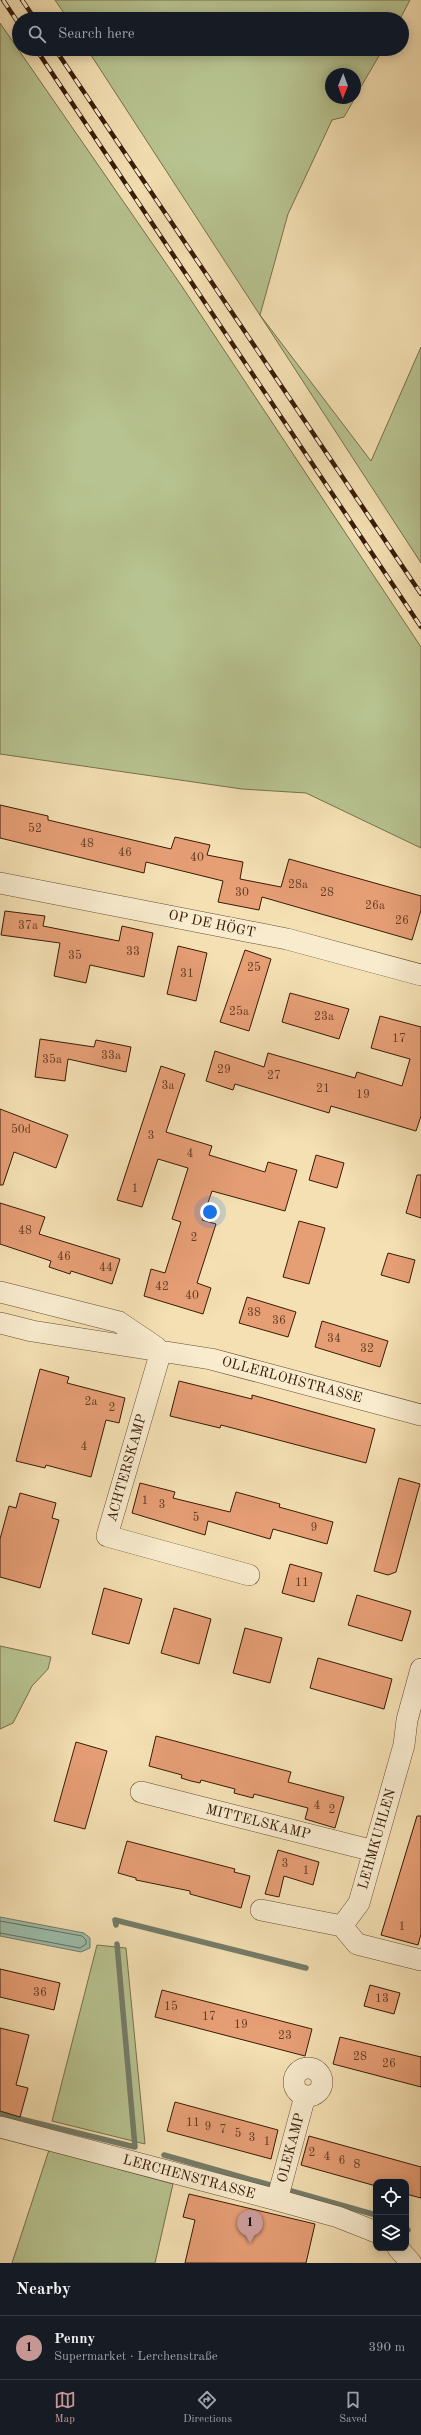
<!DOCTYPE html>
<html lang="en">
<head>
<meta charset="utf-8">
<style>
	body { margin:0; font-family:"Old Standard TT",serif; background:#20242c; color:#f1f3f6 }
	.controls { position:absolute; right:12px; bottom:12px; display:grid; overflow:hidden; border-radius:8px; box-shadow:0 2px 10px #0003 }
	.controls button { width:36px; height:36px; display:grid; place-items:center; padding:0; border:0; border-bottom:1px solid #363941; background:#171b24; color:#f1f3f6; font:20px sans-serif }
	.compass { position:absolute; left:325px; top:68px; width:36px; height:36px; border-radius:50%; background:#171b24; box-shadow:0 2px 10px #0003; rotate:181deg }
	.you { position:absolute; left:210px; top:1212px; width:14px; height:14px; margin:-10px; border:3px solid #fff; border-radius:50%; background:#1a73e8; box-shadow:0 0 0 6px #1a73e833 }
	.badge { display:grid; place-items:center; width:26px; height:26px; border-radius:50%; background:#c59692; color:#111; font-size:13px; font-weight:700 }
	.pin { position:absolute; translate:-50% -33px; filter:drop-shadow(0 1px 2px #0008) }
	.pin::after { content:''; position:absolute; top:21px; width:14px; height:12px; background:inherit; clip-path:polygon(0 0,100% 0,50% 100%) }
	.list { margin:0; padding:0; list-style:none }
	h2 { display:flex; justify-content:space-between; align-items:center; height:52px; margin:0; padding:0 16px; font-size:17px }
	h2 small { font-size:13px; font-weight:400; color:#9ea1a6 }
	.list li { display:grid; grid-template-columns:26px 1fr auto; gap:12px; align-items:center; box-sizing:border-box; height:64px; padding:0 16px; border-top:1px solid #363941 }
	.list b { display:block; font-size:15px; white-space:nowrap }
	.list p { margin:0; font-size:13px; white-space:nowrap; color:#9ea1a6 }
	.list em { font-size:13px; font-style:normal; color:#9ea1a6 }
	.icon { flex:none; width:22px; height:22px; fill:none; stroke:currentColor; stroke-width:2; stroke-linecap:round; stroke-linejoin:round }
	.map { position:relative; flex:none; width:421px; height:2263px; overflow:hidden }
	.search { position:absolute; background:#171b24; box-shadow:0 2px 10px #0003; left:12px; right:12px; top:12px; height:44px; display:flex; align-items:center; gap:10px; box-sizing:border-box; padding:0 14px; border-radius:22px; color:#9ea1a6; font-size:15px }
	.sheet { height:116px; background:#171b24 }
	nav { display:flex; justify-content:space-around; align-items:center; box-sizing:border-box; height:56px; border-top:1px solid #363941; background:#171b24; font-size:11px; color:#9ea1a6 }
	nav a { display:grid; justify-items:center; gap:2px }
	nav .on { color:#c59692 }
	.map>svg:first-child { display:block }
	.green { fill:#b7c390; stroke:#786f4c }
	.water { fill:#9cbdab; stroke:#747c69 }
	.lines { fill:none; stroke-linecap:round; stroke-linejoin:round }
	.shore { stroke:#6a6c59; stroke-width:1 }
	.stream { stroke:#747c69; stroke-width:5.5 }
	.building { fill:#e69e75; stroke:#381b07 }
	.minor-casing { stroke:#674c32; stroke-width:22 }
	.minor { stroke:#f8ebce; stroke-width:21 }
	.rail-casing { stroke:#381b07; stroke-width:4.5 }
	.rail { stroke:#f8ebce; stroke-width:3; stroke-dasharray:9; stroke-linecap:butt }
	.labels { text-anchor:middle; dominant-baseline:central; stroke-width:4; stroke-linejoin:round; paint-order:stroke }
	.number-label { font-size:12px; fill:#643c22 }
	.street-label { font-size:14px; fill:#381b07; stroke:#f8ebce }
</style>
</head>
<body>
<div class="map">
<svg width="421" height="2263" viewBox="0 0 421 2263">
	<rect width="100%" height="100%" fill="#f4e0b3"/>
	<filter id="stains"><feTurbulence type="fractalNoise" baseFrequency=".005" numOctaves="4"/><feColorMatrix values="0 0 0 0 .2 0 0 0 0 .09 0 0 0 0 .02 0 0 0 .5 -.17"/></filter>
	<radialGradient id="worn" r=".72"><stop offset=".6" stop-color="#630" stop-opacity="0"/><stop offset="1" stop-color="#630" stop-opacity=".3"/></radialGradient>
	<path class="green" d="M55,0h355l-10,19h-332z
		M0,23l181,262 240,362v201l-115,-55 -64,-4 -242,-35z
		M87,49h296l-28,48v-23h-24v24h24l-11,19 -12,3 -44,94 -28,101 111,146 50,-114v216z
		M0,1646l51,11 -3,12 -16,17 -19,37 -13,6z
		M97,1945l29,3 19,196 -93,-23z
		M49,2150l124,34 -18,79h-143z"/>
	<path class="water" d="M0,1917l84,16 6,5v10l-9,4 -81,-16z"/>
	<g class="lines">
		<path class="shore" d="M0,1921l82,15 4,4v4l-6,4 -80,-15"/>
		<path class="stream" d="M116,1925l-1,-5 191,48
			M0,2114l135,33 -18,-203
			M164,2155l212,60
			M406,2228l2,2"/>
	</g>
	<path class="building" d="M0,805l48,11v4l123,29 4,-12 35,8 -3,10 36,7 -3,17 41,8 8,-28 132,37v14l-9,30 -150,-43 -3,13 -41,-8 5,-21 -77,-19 -2,11 -144,-35z
		M5,911l40,5 -2,10 76,15 3,-15 31,7 -9,44 -54,-12 -4,18 -32,-7 6,-33 -59,-8z
		M178,946l29,7 -11,48 -29,-7z
		M245,950l26,9 -22,72 -29,-9z
		M290,993l59,16 -10,30 -57,-17z
		M380,1016l41,11v89l-5,15 -85,-25 -2,7 -94,-29 -2,6 -27,-9 9,-30 49,16 4,-14 87,25 2,-6 45,14 8,-27 -39,-11z
		M40,1039l54,8 2,-7 35,7 -5,25 -58,-13 -3,22 -30,-4z
		M161,1066l24,8 -19,58 46,14 -3,9 56,17 3,-10 29,8 -12,41 -73,-20 -10,29 14,4 -19,59 14,5 -8,26 -59,-18 7,-27 14,4 16,-51 -9,-3 16,-51 -30,-9 -16,48 -25,-7z
		M0,1109l68,26 -12,33 -42,-16 -11,33h-3z
		M316,1155l28,8 -7,25 -28,-8z
		M417,1175h4v43l-15,-5z
		M0,1203l45,14 -6,17 81,25 -8,25 -41,-13 -1,3 -21,-7 2,-6 -51,-17z
		M299,1221l26,7 -16,56 -26,-7z
		M388,1253l27,7 -6,23 -28,-8z
		M247,1297l49,15 -8,25 -49,-14z
		M322,1321l66,20 -8,26 -65,-20z
		M40,1369l29,8 -2,6 58,15 -6,25 -13,-3 -15,57 -45,-12 -1,3 -29,-7z
		M179,1381l73,18v-4l123,34 -9,34 -145,-38 -1,3 -50,-12z
		M399,1478l21,6 -24,88 -8,3 -14,-4z
		M140,1483l35,9 -2,6 57,14 6,-20 44,12 -1,3 54,15 -6,22 -54,-15 -3,10 -62,-18 -3,14 -73,-22z
		M20,1493l36,10 -4,15 7,2 -19,68 -40,-11v-38l9,-33 7,2z
		M290,1564l32,9 -8,29 -32,-9z
		M104,1588l38,11 -13,45 -37,-10z
		M357,1595l54,16 -9,30 -54,-16z
		M174,1608l37,11 -12,45 -38,-11z
		M245,1628l37,10 -12,45 -37,-10z
		M318,1658l74,21 -8,30 -74,-21z
		M156,1736l135,36 -3,10 56,15 -9,31 -30,-9 3,-11 -54,-14 -1,4 -19,-5 1,-4 -34,-9 -1,3 -9,-2 -10,-3 1,-3 -33,-9z
		M76,1742l31,9 -22,78 -31,-8z
		M417,1816h4v118l-3,11 -37,-10z
		M127,1841l108,28 -1,3 16,4 -9,32 -51,-14v-3l-54,-11v-2l-18,-5z
		M278,1850l41,12 -6,23 -29,-9 -5,21 -14,-3z
		M0,1969l60,14 -6,27 -54,-13z
		M370,1985l30,8 -6,21 -30,-8z
		M162,1990l150,39 -7,27 -150,-39z
		M0,2028l29,7 -13,50 12,3 -8,29 -20,-6z
		M340,2037l81,20v30l-88,-23z
		M175,2102l103,28 -7,29 -104,-28z
		M309,2136l112,31v31l-15,-4v-12h-30v4l-75,-21z
		M189,2194l126,30 -9,39h-121l10,-43 -12,-3z"/>
	<g class="lines">
		<g class="minor-casing">
			<path id="minor" d="M0,883l287,56 134,36
				M0,1292l119,30 37,25
				M0,1323l32,8 179,28 210,56
				M161,1351l-54,185 142,39
				M141,1792l233,59
				M261,1910l81,16
				M342,1926l17,-23 45,-158 3,-25 14,-51
				M342,1926l15,18 64,16
				M294 2082a14 14 0 1 1 28 0a14 14 0 1 1-28 0Z
				M0,2127l277,73 61,17 38,15
				M277,2200l28,-104
				M398,2248l13,15"/>
		</g>
		<use href="#minor" class="minor"/>
		<g class="rail-casing">
			<path id="rail" d="M3,0l16,24
				M22,0l13,19
				M36,49l385,578
				M55,49l366,545"/>
		</g>
		<use href="#rail" class="rail"/>
	</g>
	<g class="labels">
		<g class="number-label">
			<text x="35" y="829">52</text>
			<text x="87" y="844">48</text>
			<text x="125" y="853">46</text>
			<text x="197" y="858">40</text>
			<text x="298" y="885">28a</text>
			<text x="242" y="893">30</text>
			<text x="327" y="893">28</text>
			<text x="375" y="906">26a</text>
			<text x="402" y="921">26</text>
			<text x="28" y="926">37a</text>
			<text x="133" y="952">33</text>
			<text x="75" y="956">35</text>
			<text x="254" y="968">25</text>
			<text x="187" y="974">31</text>
			<text x="239" y="1012">25a</text>
			<text x="324" y="1017">23a</text>
			<text x="399" y="1039">17</text>
			<text x="111" y="1056">33a</text>
			<text x="52" y="1060">35a</text>
			<text x="224" y="1070">29</text>
			<text x="274" y="1076">27</text>
			<text x="168" y="1086">3a</text>
			<text x="323" y="1089">21</text>
			<text x="363" y="1095">19</text>
			<text x="21" y="1130">50d</text>
			<text x="151" y="1136">3</text>
			<text x="190" y="1154">4</text>
			<text x="135" y="1189">1</text>
			<text x="25" y="1231">48</text>
			<text x="194" y="1238">2</text>
			<text x="64" y="1257">46</text>
			<text x="106" y="1268">44</text>
			<text x="162" y="1287">42</text>
			<text x="192" y="1296">40</text>
			<text x="254" y="1313">38</text>
			<text x="279" y="1321">36</text>
			<text x="334" y="1339">34</text>
			<text x="367" y="1349">32</text>
			<text x="91" y="1402">2a</text>
			<text x="112" y="1408">2</text>
			<text x="84" y="1447">4</text>
			<text x="145" y="1501">1</text>
			<text x="162" y="1505">3</text>
			<text x="196" y="1518">5</text>
			<text x="314" y="1528">9</text>
			<text x="302" y="1583">11</text>
			<text x="317" y="1806">4</text>
			<text x="332" y="1810">2</text>
			<text x="285" y="1864">3</text>
			<text x="306" y="1871">1</text>
			<text x="402" y="1927">1</text>
			<text x="40" y="1993">36</text>
			<text x="382" y="1999">13</text>
			<text x="171" y="2007">15</text>
			<text x="209" y="2017">17</text>
			<text x="241" y="2025">19</text>
			<text x="285" y="2036">23</text>
			<text x="360" y="2057">28</text>
			<text x="389" y="2064">26</text>
			<text x="193" y="2123">11</text>
			<text x="208" y="2127">9</text>
			<text x="223" y="2130">7</text>
			<text x="238" y="2134">5</text>
			<text x="252" y="2138">3</text>
			<text x="267" y="2142">1</text>
			<text x="312" y="2153">2</text>
			<text x="327" y="2157">4</text>
			<text x="342" y="2161">6</text>
			<text x="357" y="2165">8</text>
		</g>
		<g class="street-label">
			<text transform="translate(212 924) rotate(12)">OP DE HÖGT</text>
			<text transform="translate(292 1380) rotate(15)">OLLERLOHSTRASSE</text>
			<text transform="translate(127 1468) rotate(-74)">ACHTERSKAMP</text>
			<text transform="translate(258 1822) rotate(14)">MITTELSKAMP</text>
			<text transform="translate(377 1839) rotate(-74)">LEHMKUHLEN</text>
			<text transform="translate(291 2148) rotate(-75)">OLEKAMP</text>
			<text transform="translate(189 2177) rotate(15)">LERCHENSTRASSE</text>
		</g>
	</g>
	<rect width="100%" height="100%" filter="url(#stains)"/>
	<rect width="100%" height="100%" fill="url(#worn)"/>
</svg>
<div class="controls">
<button><svg class="icon" aria-label="locate" viewBox="0 0 24 24"><circle cx="12" cy="12" r="6"/><path d="M12 2v4M12 18v4M2 12h4M18 12h4"/></svg></button>
<button><svg class="icon" aria-label="layers" viewBox="0 0 24 24"><path d="M12 4l9 5-9 5-9-5zM3 14l9 5 9-5"/></svg></button>
</div>
<svg class="compass" viewBox="-18 -18 36 36"><path d="M0-13l5 13h-10z" fill="#e53935"/><path d="M0 13l5-13h-10z" fill="#9ea1a6"/></svg>
<div class="you"></div>
<div class="pin badge" style="left:250px;top:2243px">1</div>
<div class="search"><svg class="icon" aria-label="search" viewBox="0 0 24 24"><circle cx="10" cy="10" r="6"/><path d="M15 15l6 6"/></svg>Search here</div>
</div>
<section class="sheet">
<h2>Nearby<small></small></h2>
<ul class="list">
<li><span class="badge">1</span><div><b>Penny</b><p>Supermarket · Lerchenstraße</p></div><em>390 m</em></li>
</ul>
</section>
<nav>
<a class="on"><svg class="icon" aria-label="map" viewBox="0 0 24 24"><path d="M3 6l6-2 6 2 6-2v14l-6 2-6-2-6 2zM9 4v14M15 6v14"/></svg>Map</a>
<a><svg class="icon" aria-label="directions" viewBox="0 0 24 24"><path d="M12 3l9 9-9 9-9-9zM9 14v-3h6M13 9l2 2-2 2"/></svg>Directions</a>
<a><svg class="icon" aria-label="saved" viewBox="0 0 24 24"><path d="M7 4h10v16l-5-4-5 4z"/></svg>Saved</a>
</nav>
</body>
</html>
